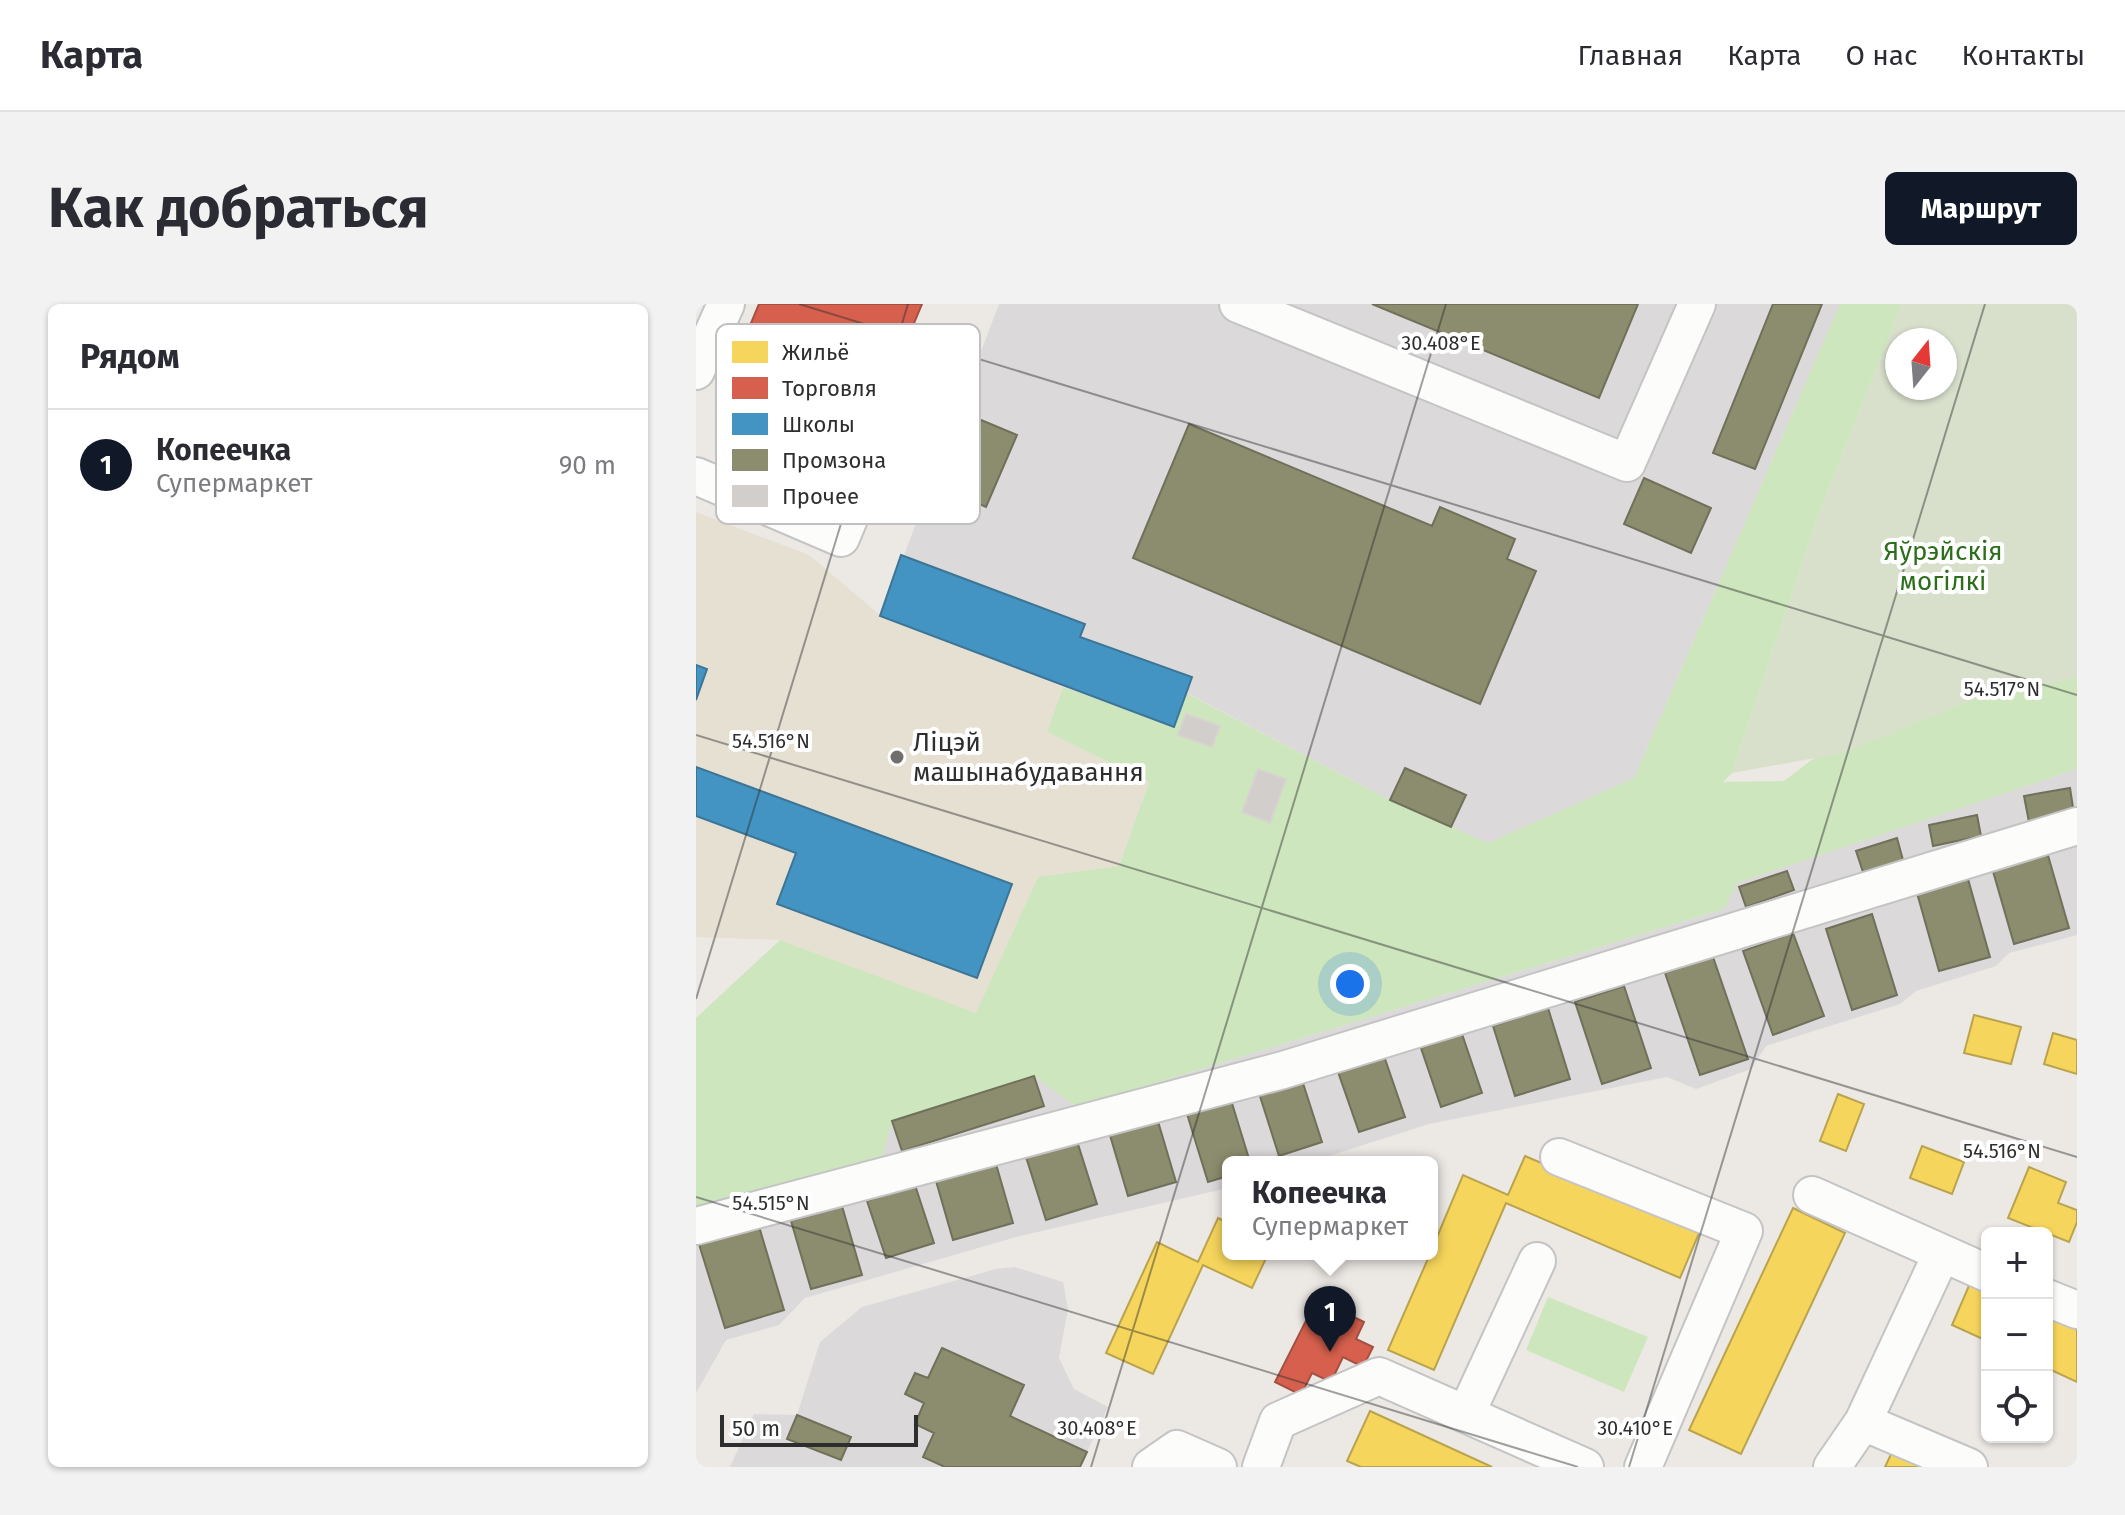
<!DOCTYPE html>
<html lang="ru">
<head>
<meta charset="utf-8">
<style>
	body { margin:0; font-family:"Fira Sans",sans-serif; background:#f2f2f3; color:#2b2b33 }
	.controls { position:absolute; right:24px; bottom:24px; display:grid; overflow:hidden; border-radius:12px; box-shadow:0 2px 6px #0004 }
	.controls button { width:72px; height:72px; display:grid; place-items:center; padding:0; border:0; border-bottom:2px solid #e1e1e2; background:#fff; color:#2b2b33; font:40px sans-serif }
	.compass { position:absolute; left:1189px; top:24px; width:72px; height:72px; border-radius:50%; background:#fff; box-shadow:0 2px 6px #0004; rotate:17deg }
	.scale { position:absolute; left:24px; bottom:20px; width:198px; box-sizing:border-box; padding-left:8px; border:4px solid #2e2e2e; border-top:0; font-size:22px; line-height:28px; white-space:nowrap; color:#2e2e2e; -webkit-text-stroke:6px #fff; paint-order:stroke }
	.you { position:absolute; left:654px; top:680px; width:28px; height:28px; margin:-20px; border:6px solid #fff; border-radius:50%; background:#1a73e8; box-shadow:0 0 0 12px #1a73e833 }
	.badge { display:grid; place-items:center; width:52px; height:52px; border-radius:50%; background:#111827; color:#fff; font-size:26px; font-weight:700 }
	.pin { position:absolute; translate:-50% -66px; filter:drop-shadow(0 2px 4px #0008) }
	.pin::after { content:''; position:absolute; top:42px; width:28px; height:24px; background:inherit; clip-path:polygon(0 0,100% 0,50% 100%) }
	.popup { position:absolute; left:526px; top:852px; width:216px; height:104px; box-sizing:border-box; display:grid; place-content:center; border-radius:12px; background:#fff; filter:drop-shadow(0 2px 6px #0005); font-size:26px; white-space:nowrap; color:#7c7c81 }
	.popup b { font-size:30px; color:#2b2b33 }
	.popup::after { content:''; position:absolute; left:50%; top:100%; margin-left:-16px; border:16px solid transparent; border-top-color:#fff }
	.list { margin:0; padding:0; list-style:none }
	h2 { display:flex; justify-content:space-between; align-items:center; height:104px; margin:0; padding:0 32px; font-size:34px }
	h2 small { font-size:26px; font-weight:400; color:#7c7c81 }
	.list li { display:grid; grid-template-columns:52px 1fr auto; gap:24px; align-items:center; box-sizing:border-box; height:112px; padding:0 32px; border-top:2px solid #e1e1e2 }
	.list b { display:block; font-size:30px; white-space:nowrap }
	.list p { margin:0; font-size:26px; white-space:nowrap; color:#7c7c81 }
	.list em { font-size:26px; font-style:normal; color:#7c7c81 }
	.icon { flex:none; width:44px; height:44px; fill:none; stroke:currentColor; stroke-width:2; stroke-linecap:round; stroke-linejoin:round }
	.map { position:relative; flex:none; width:1381px; height:1163px; overflow:hidden; border-radius:12px }
	header { display:flex; align-items:center; gap:48px; box-sizing:border-box; height:112px; padding:0 40px; background:#fff; border-bottom:2px solid #e1e1e2 }
	header strong { font-size:38px }
	nav { display:flex; gap:44px; margin-inline-start:auto; font-size:28px }
	.intro { display:flex; align-items:center; justify-content:space-between; box-sizing:border-box; height:192px; padding:0 48px }
	h1 { margin:0; font-size:56px }
	.button { padding:20px 36px; border-radius:12px; background:#111827; color:#fff; font-size:28px; font-weight:700 }
	main { display:flex; gap:48px; padding:0 48px }
	aside { flex:1; background:#fff; border-radius:12px; box-shadow:0 2px 6px #0004 }
	.map>svg:first-child { display:block }
	.industrial { fill:#dcd9db }
	.education { fill:#e6e0d3 }
	.green { fill:#cee6be }
	.cemetery { fill:#d8e0cc; fill-rule:evenodd }
	.homes { fill:#f6d55c; stroke:#baa34e; stroke-width:2 }
	.shops { fill:#d6604d; stroke:#a45144; stroke-width:2 }
	.schools { fill:#4393c3; stroke:#3d7596; stroke-width:2 }
	.industry { fill:#8c8c6e; stroke:#70705b; stroke-width:2 }
	.building { fill:#d1cecb; stroke:#d7d4d0; stroke-width:2 }
	.lines { fill:none; stroke-linecap:round; stroke-linejoin:round }
	.minor-casing { stroke:#c5c4c5; stroke-width:40 }
	.minor { stroke:#fcfcfb; stroke-width:36 }
	.ticks { fill:none; stroke:#2e2e2e; stroke-width:2; stroke-opacity:0.45 }
	.poi-dot { fill:#706f6e; stroke:#fff; stroke-width:3 }
	.labels { text-anchor:middle; dominant-baseline:central; stroke-width:8; stroke-linejoin:round; paint-order:stroke }
	.park-label { font-size:26px; fill:#2c6e1b; stroke:#fff }
	.poi-label { font-size:26px; fill:#2e2e2e; stroke:#fff; text-anchor:start }
	.key { fill:#fff; stroke:#c0c0c0; stroke-width:2 }
	.key-label { font-size:22px; fill:#2e2e2e }
	.ticks-label { font-size:20px; text-anchor:middle; fill:#2e2e2e; stroke:#fff; stroke-width:8; stroke-linejoin:round; paint-order:stroke }
</style>
</head>
<body>
<header>
<strong>Карта</strong>
<nav><a>Главная</a><a>Карта</a><a>О нас</a><a>Контакты</a></nav>
</header>
<div class="intro"><h1>Как добраться</h1><a class="button">Маршрут</a></div>
<main>
<aside>
<h2>Рядом<small></small></h2>
<ul class="list">
<li><span class="badge">1</span><div><b>Копеечка</b><p>Супермаркет</p></div><em>90 m</em></li>
</ul>
</aside>
<div class="map">
<svg width="1381" height="1163" viewBox="0 0 1381 1163">
	<rect width="100%" height="100%" fill="#ece8e4"/>
	<path class="industrial" d="M303,0h841l-206,474 -146,65 -98,-43 -203,-107 -13,34 -293,-111z
		M1381,465v166l-68,18 -13,13 -80,25 -16,13 -134,42 -15,23 -55,20 -29,-12 -238,47 -119,38h-82v26l-208,48 -215,62 -26,27 -53,15 -30,53v-182l196,-90 142,-45 43,31 647,-198 12,-26z
		M319,963l48,15 5,27 -9,49 15,31 34,18 -28,60h-350l24,-53 43,1 23,-73 42,-35 134,-38z"/>
	<path class="education" d="M0,208l113,43 72,61 182,71 -16,45 102,50 -30,84 -81,12 -61,136 -197,-74 -84,-3z"/>
	<path class="green" d="M1144,0h62l-83,209 -87,260 -9,9 61,-1 64,-49 229,-75v112l-340,114 -13,26 -647,198 -43,-31 -141,44 -11,37 -186,54v-193l84,-78 196,73 62,-136 81,-11 30,-84 -102,-50 16,-45 111,40 12,-34 204,107 98,43 146,-65z
		M852,993l100,40 -24,55 -98,-42z"/>
	<path class="cemetery" d="M1206,0h175v374l-28,6 -35,-1 -171,70 -111,20 87,-260zM1201,36h48v48h-48z"/>
	<path class="homes" d="M1278,711l47,12 -10,37 -47,-11z
		M1357,729l24,7v34l-33,-10z
		M1142,790l26,10 -18,47 -26,-10z
		M1226,842l42,16 -12,32 -42,-16z
		M829,852l175,75 -20,47 -174,-75 -72,167 -46,-20 42,-96h2v-5l31,-74 45,20z
		M1333,863l37,15 -8,21 19,7v12l-8,20 -61,-24z
		M1097,904l52,25 -104,221 -52,-24z
		M522,914l10,5v31h40l-16,34 -49,-23 -50,109 -47,-21 51,-111 41,20z
		M1275,977l16,7v53l-35,-16z
		M1351,1012l30,13v53l-30,-14z
		M674,1107l122,56h-131l-14,-6z
		M1196,1148l33,15h-40z"/>
	<path class="shops" d="M63,0h163l-55,132 -50,-21 -11,26 -89,-37z
		M621,995l47,23 -8,17 17,8 -10,20 -20,-10 -12,25 -19,-9 -11,22 -26,-13z"/>
	<path class="schools" d="M205,251l184,69 -5,13 112,40 -18,50 -294,-111z
		M0,361l11,4 -11,31z
		M0,463l316,117 -35,94 -200,-74 19,-51 -100,-37z"/>
	<path class="industry" d="M676,0h266l-39,94z
		M1077,0h49l-67,165 -42,-16z
		M285,116l36,15 -31,72 -35,-15z
		M493,120l243,102 8,-19 75,32 -8,20 29,12 -56,133 -347,-146z
		M948,174l67,30 -20,45 -67,-29z
		M709,464l61,27 -15,32 -61,-27z
		M1374,484l4,26 -45,8 -5,-26z
		M1281,511l4,21 -48,10 -4,-21z
		M1201,534l6,22 -40,12 -7,-21z
		M1351,548l22,76 -55,16 -22,-76z
		M1091,567l7,19 -48,17 -7,-20z
		M1272,575l22,78 -51,14 -22,-78z
		M1176,610l25,81 -45,15 -26,-81z
		M1097,629l31,83 -51,19 -30,-84z
		M1017,653l35,102 -48,16 -35,-102z
		M928,682l27,82 -49,16 -27,-82z
		M852,704l22,71 -55,17 -22,-70z
		M766,730l20,59 -41,14 -20,-59z
		M687,749l22,64 -46,15 -22,-63z
		M338,772l10,30 -142,45 -10,-30z
		M605,773l21,65 -43,14 -21,-66z
		M535,796l19,62h-22v14l-20,6 -21,-68z
		M461,814l19,64 -48,14 -19,-64z
		M381,837l20,63 -51,16 -20,-63z
		M300,860l17,59 -60,17 -17,-59z
		M219,881l19,58 -48,15 -19,-57z
		M146,902l20,69 -51,14 -20,-68z
		M62,919l26,87 -59,18 -27,-87z
		M246,1044l82,37 -14,31 77,36 -7,15h-135l-22,-10 11,-24 -19,-9 9,-21 -19,-9 10,-21 13,5z
		M101,1111l54,22 -10,23 -54,-21z"/>
	<path class="building" d="M490,410l34,12 -8,21 -34,-12z
		M562,465l28,10 -16,44 -28,-11z"/>
	<g class="lines">
		<g class="minor-casing">
			<path id="minor" d="M542,0l389,159 70,-159
				M0,67l30,-67
				M0,172l145,62 35,-85
				M863,853l185,74 -101,236
				M1116,891l175,78
				M0,922l587,-156 794,-244
				M1351,994l30,12
				M770,1110l71,-153
				M1167,1118l106,45
				M455,1163l26,-18 41,18
				M565,1163l17,-46 101,-45 206,91
				M1136,1163l31,-45 78,-167"/>
		</g>
		<use href="#minor" class="minor"/>
	</g>
	<path class="ticks" d="M103,0l1278,391M0,431l1381,422M0,695l212,-695M0,893l882,270M395,1163l355,-1163M933,1163l356,-1163"/>
	<circle class="poi-dot" cx="201" cy="453" r="8"/>
	<g class="labels">
		<g class="park-label">
			<text x="1247" y="247">Яўрэйскія<tspan x="1247" dy="30">могілкі</tspan></text>
		</g>
		<g class="poi-label">
			<text x="217" y="438">Ліцэй<tspan x="217" dy="30">машынабудавання</tspan></text>
		</g>
	</g>
	<rect x="20" y="20" width="264" height="200" rx="12" class="key"/>
	<rect x="36" y="37" width="36" height="22" fill="#f6d55c"/>
	<rect x="36" y="73" width="36" height="22" fill="#d6604d"/>
	<rect x="36" y="109" width="36" height="22" fill="#4393c3"/>
	<rect x="36" y="145" width="36" height="22" fill="#8c8c6e"/>
	<rect x="36" y="181" width="36" height="22" fill="#d1cecb"/>
	<g class="key-label">
		<text x="86" y="56">Жильё</text>
		<text x="86" y="92">Торговля</text>
		<text x="86" y="128">Школы</text>
		<text x="86" y="164">Промзона</text>
		<text x="86" y="200">Прочее</text>
	</g>
	<g class="ticks-label">
		<text x="745" y="46">30.408°E</text>
		<text x="1306" y="392">54.517°N</text>
		<text x="75" y="444">54.516°N</text>
		<text x="1306" y="854">54.516°N</text>
		<text x="75" y="906">54.515°N</text>
		<text x="401" y="1131">30.408°E</text>
		<text x="939" y="1131">30.410°E</text>
	</g>
</svg>
<div class="controls">
<button>+</button>
<button>−</button>
<button><svg class="icon" aria-label="locate" viewBox="0 0 24 24"><circle cx="12" cy="12" r="6"/><path d="M12 2v4M12 18v4M2 12h4M18 12h4"/></svg></button>
</div>
<svg class="compass" viewBox="-18 -18 36 36"><path d="M0-13l5 13h-10z" fill="#e53935"/><path d="M0 13l5-13h-10z" fill="#7c7c81"/></svg>
<div class="scale">50 m</div>
<div class="you"></div>
<div class="pin badge" style="left:634px;top:1048px">1</div>
<div class="popup"><b>Копеечка</b>Супермаркет</div>
</div>
</main>
</body>
</html>
